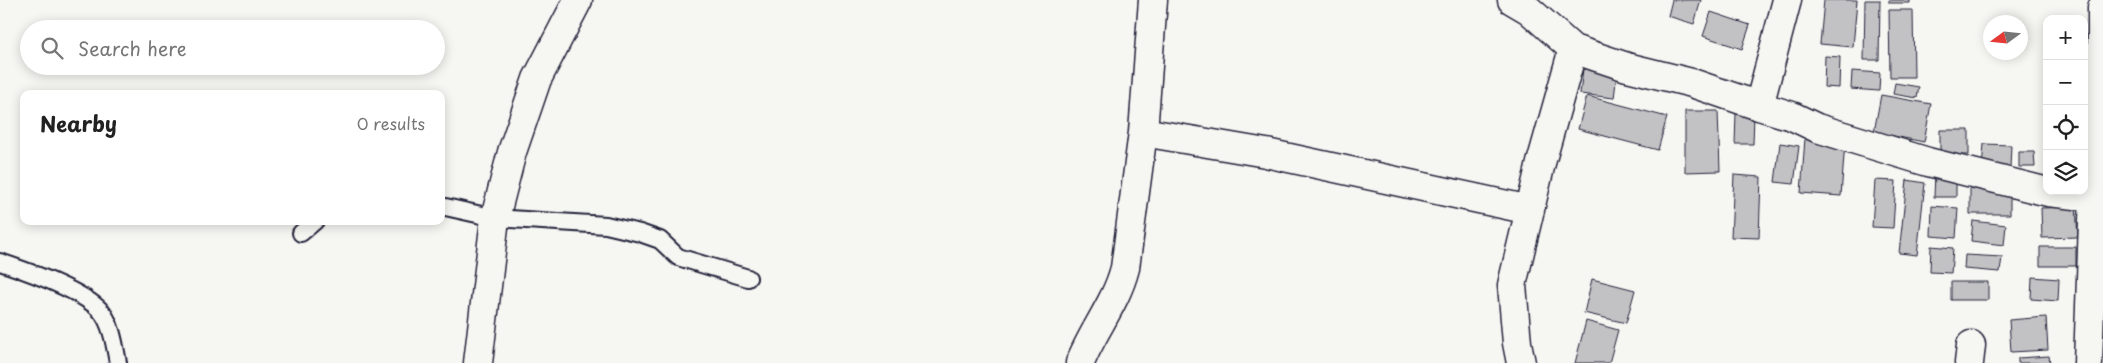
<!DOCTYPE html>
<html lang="en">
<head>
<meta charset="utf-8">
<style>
	body { margin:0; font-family:"Playpen Sans",sans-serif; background:#f6f6f6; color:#222 }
	.controls { position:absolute; right:15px; top:15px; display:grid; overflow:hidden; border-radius:10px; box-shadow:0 2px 12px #0003 }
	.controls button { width:45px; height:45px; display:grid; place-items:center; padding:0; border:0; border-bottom:1px solid #e0e0e0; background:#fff; color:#222; font:25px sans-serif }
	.compass { position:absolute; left:1983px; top:15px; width:45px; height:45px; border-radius:50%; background:#fff; box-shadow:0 2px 12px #0003; rotate:255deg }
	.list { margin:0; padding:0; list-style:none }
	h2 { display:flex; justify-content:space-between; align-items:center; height:65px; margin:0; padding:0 20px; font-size:21px }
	h2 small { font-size:16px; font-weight:400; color:#767676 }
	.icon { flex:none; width:28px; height:28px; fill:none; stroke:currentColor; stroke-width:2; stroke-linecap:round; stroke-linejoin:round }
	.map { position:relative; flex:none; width:2103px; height:363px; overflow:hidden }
	.search { position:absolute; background:#fff; box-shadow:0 2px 12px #0003; left:20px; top:20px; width:425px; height:55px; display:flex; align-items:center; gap:12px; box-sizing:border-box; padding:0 18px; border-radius:28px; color:#767676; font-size:19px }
	.panel { position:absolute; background:#fff; box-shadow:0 2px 12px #0003; left:20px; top:90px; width:425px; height:135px; border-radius:10px }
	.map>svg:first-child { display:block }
	.building { fill:#c2c2c4; stroke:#22223b }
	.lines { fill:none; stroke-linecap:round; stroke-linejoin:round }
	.lane-casing { stroke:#22223b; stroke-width:20 }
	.street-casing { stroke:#22223b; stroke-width:31 }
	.lane { stroke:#f6f6f2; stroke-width:16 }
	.street { stroke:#f6f6f2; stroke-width:28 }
</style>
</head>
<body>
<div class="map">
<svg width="2103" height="363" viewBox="0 0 2103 363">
	<rect width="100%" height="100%" fill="#f6f6f2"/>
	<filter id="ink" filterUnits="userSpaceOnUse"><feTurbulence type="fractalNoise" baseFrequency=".02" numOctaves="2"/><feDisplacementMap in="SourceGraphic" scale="10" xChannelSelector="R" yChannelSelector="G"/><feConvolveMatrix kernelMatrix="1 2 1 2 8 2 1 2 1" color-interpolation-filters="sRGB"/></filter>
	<g filter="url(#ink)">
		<path class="building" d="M1672,0h29l-7,24 -26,-8z
			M1824,0h33l-4,47 -33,-3z
			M1865,0h15l-1,60h-15z
			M1889,0h21v3h-21z
			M1889,10h24l1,67h-24z
			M1711,12l39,13 -8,24 -39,-13z
			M1825,56l15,1 -1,31 -15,-1z
			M1583,69l34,4 -3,25 -34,-4z
			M1852,71l28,2 -1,18 -28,-2z
			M1895,83l24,4 -2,11 -24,-4z
			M1881,95l50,9 -7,38 -50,-10z
			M1587,96l80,21 -9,33 -80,-21z
			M1685,111h33l2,60 -35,1z
			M1736,113l18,1 -1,30h-18z
			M1940,130h29v25h-29z
			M1805,138l40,4 -4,54 -40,-3z
			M1780,143l19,3 -5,38 -19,-2z
			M1984,144l27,1 -1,23 -28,-1z
			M2019,152h15l1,15h-16z
			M1935,173h21v24h-22z
			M1734,175l27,2 -2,61 -28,-1z
			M1875,180l21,1 -3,47 -21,-1z
			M1907,180l18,3 -8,72 -18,-2z
			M1970,188h40v26h-40z
			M1932,206l26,2 -2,30 -25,-2z
			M2076,207l2,30 -36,1 -1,-30z
			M1973,221l33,4 -2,20 -33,-4z
			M1931,246l22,2 -2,25 -21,-1z
			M2040,247h36v19h-36z
			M1965,255l37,2 -2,15 -36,-3z
			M2032,277l27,2 -1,22 -27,-2z
			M1592,279l43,11 -9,33 -42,-10z
			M1951,282h37v18h-37z
			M2046,317l2,33 -37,2 -2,-32z
			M1586,321l32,9 -9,33h-34z
			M2049,356l1,7h-32v-5z"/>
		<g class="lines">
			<g class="lane-casing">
				<path id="lane" d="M441,206l54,12 111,7 34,8 20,7 18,17 70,21
					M301,233l14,-12
					M0,262c27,9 82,28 101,49 11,13 14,36 17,52"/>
			</g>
			<g class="street-casing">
				<path id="street" d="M1512,0l17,10 44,39 54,18 65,16 67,23 28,-106
					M1759,106l33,10 25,12 111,34 120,30 46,5
					M1143,132l123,21 264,57
					M478,363l17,-145 17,-66 25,-73 41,-79
					M1080,363c13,-33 36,-60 45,-95l18,-136 10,-132
					M1521,363l-4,-20 -5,-58 29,-122 32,-114
					M1969,363l2,-18
					M2088,363l9,-254 5,-34v-67"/>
			</g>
			<use href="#lane" class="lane"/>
			<use href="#street" class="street"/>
		</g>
	</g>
</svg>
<div class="controls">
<button>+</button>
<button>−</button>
<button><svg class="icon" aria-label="locate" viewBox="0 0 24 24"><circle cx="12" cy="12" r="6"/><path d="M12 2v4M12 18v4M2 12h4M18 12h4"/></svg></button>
<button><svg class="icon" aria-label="layers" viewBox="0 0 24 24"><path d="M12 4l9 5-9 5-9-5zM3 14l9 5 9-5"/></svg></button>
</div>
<svg class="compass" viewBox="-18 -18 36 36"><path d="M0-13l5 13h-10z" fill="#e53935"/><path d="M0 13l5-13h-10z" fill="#767676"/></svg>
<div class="search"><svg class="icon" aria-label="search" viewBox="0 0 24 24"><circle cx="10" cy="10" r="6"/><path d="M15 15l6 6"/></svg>Search here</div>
<section class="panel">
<h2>Nearby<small>0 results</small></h2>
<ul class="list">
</ul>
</section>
</div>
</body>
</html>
